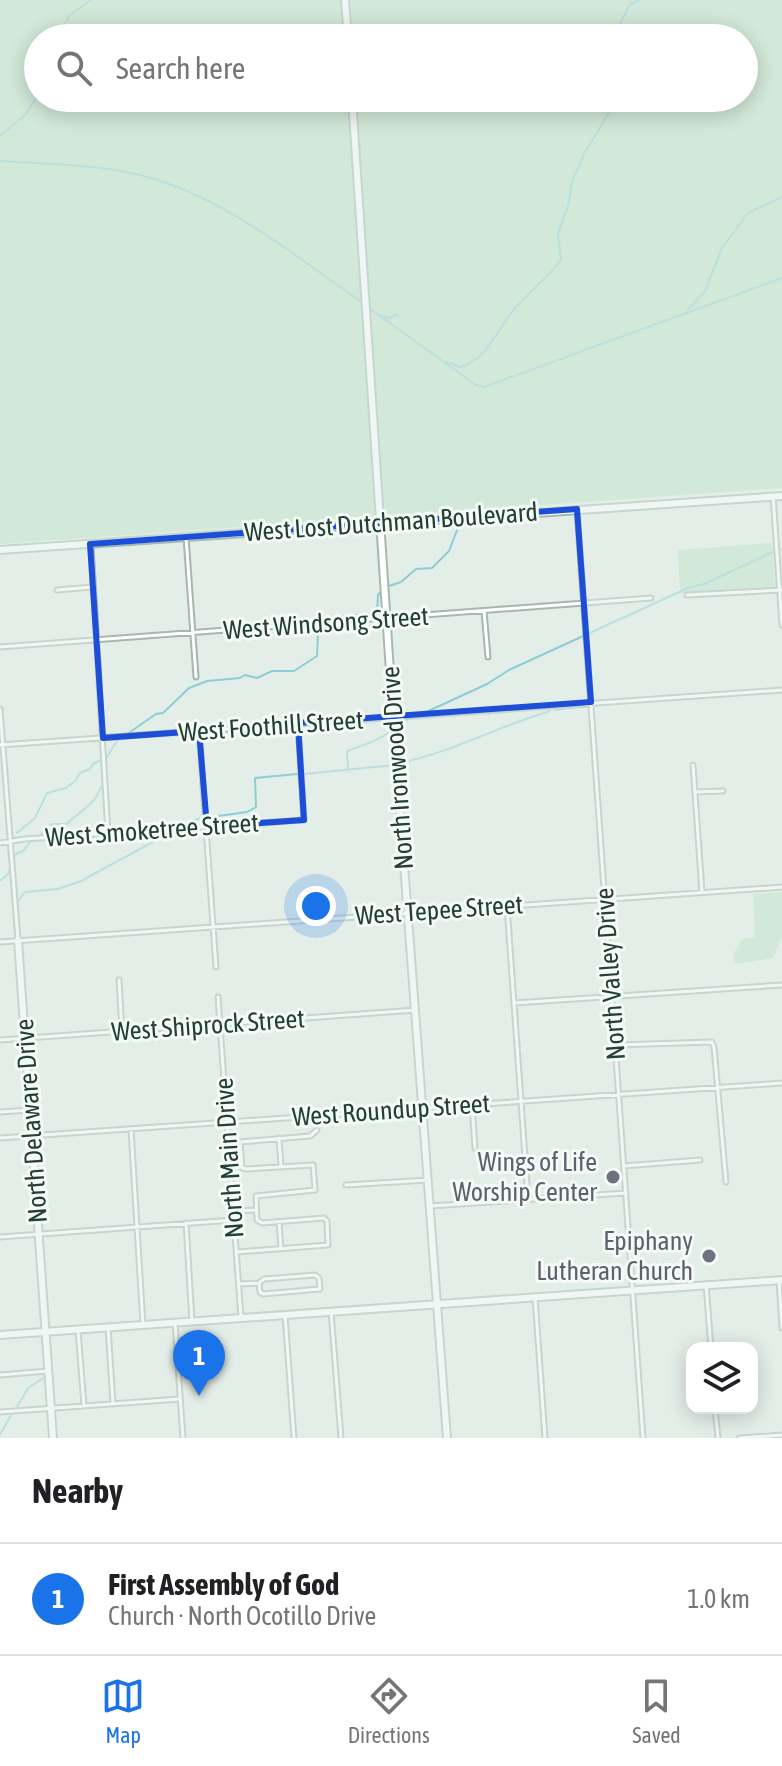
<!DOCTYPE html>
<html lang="en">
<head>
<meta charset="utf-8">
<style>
	body { margin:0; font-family:"Asap Condensed",sans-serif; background:#f6f6f6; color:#202124 }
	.controls { position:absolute; right:24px; bottom:24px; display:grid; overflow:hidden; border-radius:16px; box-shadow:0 4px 20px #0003 }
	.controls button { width:72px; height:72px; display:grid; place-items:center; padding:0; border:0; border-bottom:2px solid #e0e0e0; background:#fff; color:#202124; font:40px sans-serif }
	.you { position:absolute; left:316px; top:906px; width:28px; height:28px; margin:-20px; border:6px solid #fff; border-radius:50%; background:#1a73e8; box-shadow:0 0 0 12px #1a73e833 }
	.badge { display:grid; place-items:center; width:52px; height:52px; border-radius:50%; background:#1a73e8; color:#fff; font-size:26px; font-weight:700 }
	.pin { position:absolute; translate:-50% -66px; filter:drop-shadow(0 2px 4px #0008) }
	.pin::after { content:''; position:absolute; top:42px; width:28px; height:24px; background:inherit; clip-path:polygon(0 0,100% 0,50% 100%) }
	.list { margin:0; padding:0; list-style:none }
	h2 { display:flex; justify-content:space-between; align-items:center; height:104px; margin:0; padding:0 32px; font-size:34px }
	h2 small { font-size:26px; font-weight:400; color:#757577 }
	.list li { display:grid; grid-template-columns:52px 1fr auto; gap:24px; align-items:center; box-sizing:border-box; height:112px; padding:0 32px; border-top:2px solid #e0e0e0 }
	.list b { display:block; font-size:30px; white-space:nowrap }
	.list p { margin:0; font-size:26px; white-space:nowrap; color:#757577 }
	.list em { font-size:26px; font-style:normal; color:#757577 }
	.icon { flex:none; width:44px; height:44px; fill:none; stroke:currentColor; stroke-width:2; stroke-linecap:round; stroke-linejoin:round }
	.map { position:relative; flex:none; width:782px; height:1438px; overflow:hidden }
	.search { position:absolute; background:#fff; box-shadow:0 4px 20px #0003; left:24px; right:24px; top:24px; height:88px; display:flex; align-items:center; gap:20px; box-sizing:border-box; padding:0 28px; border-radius:44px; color:#757577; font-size:30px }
	.sheet { height:216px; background:#fff }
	nav { display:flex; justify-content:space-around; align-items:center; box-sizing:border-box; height:112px; border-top:2px solid #e0e0e0; background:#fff; font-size:22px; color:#757577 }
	nav a { display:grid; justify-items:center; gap:4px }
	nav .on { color:#1a73e8 }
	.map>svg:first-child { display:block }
	.green { fill:#bcdfc3; fill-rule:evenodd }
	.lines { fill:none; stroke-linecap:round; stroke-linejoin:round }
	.stream { stroke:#8bced4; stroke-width:2 }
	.street-casing { stroke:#a6b6b0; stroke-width:7 }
	.secondary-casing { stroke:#a2bab0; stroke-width:10 }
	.street { stroke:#fff; stroke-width:3 }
	.secondary { stroke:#fff; stroke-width:6 }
	.marked { fill:none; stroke:#1d4ed8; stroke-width:6; stroke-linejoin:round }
	.worship-dot { fill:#6b7280; stroke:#f5faf7; stroke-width:3 }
	.labels { text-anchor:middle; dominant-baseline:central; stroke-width:6; stroke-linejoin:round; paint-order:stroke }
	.street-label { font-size:26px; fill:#224036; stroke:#f5faf7 }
	.worship-label { font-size:26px; fill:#5b616d; stroke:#f5faf7; text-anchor:end }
</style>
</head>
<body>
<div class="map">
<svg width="782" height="1438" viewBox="0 0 782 1438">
	<rect width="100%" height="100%" fill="#e4eee9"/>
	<path class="green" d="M0,0h782v488l-782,56zM38,38h706v60h-706z
		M772,543l3,45 -95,5 -2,-43z
		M782,892v45l-9,21 -38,6 -2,-10 10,-15 12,-2 -2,-43z"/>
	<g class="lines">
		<path class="stream" d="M56,38l14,-23 21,-15
			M614,38l15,-33 10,-5
			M0,136l26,-22 12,-19
			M0,161c47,3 95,3 140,14 84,21 153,80 223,128
			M369,308l107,77 8,2 298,-109
			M687,311l18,-20 17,-43 26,-35 34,-16
			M381,315l8,3 8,-4
			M447,362l13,5c27,-6 39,-41 56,-60 15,-16 31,-29 45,-47l-3,-27 10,-27 4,-24 13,-30 33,-54
			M780,550l2,-1
			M389,586l12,-4 15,-13 16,-1 17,-17 10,-26
			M342,618l1,-2 34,-3 1,-18 3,-3
			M555,710l31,-4
			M422,714l65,-30 22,-14 179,-82 16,-4 69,-32
			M397,726l15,-9
			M400,763c52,-11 99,-37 150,-52
			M348,771l-1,-20c16,-6 31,-10 45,-21
			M304,774l90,-9
			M180,827l17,-8 50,-7 9,-5 -1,-29 42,-4
			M17,833l18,-15 12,-25 19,-5 9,-7 5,-8 10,-4 3,-5 14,-7 10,-16 39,-27 7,-1 26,-25 18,-7 33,-3 5,-3 12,3 15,-7h22l23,-15 1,-22 19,-7
			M38,837l14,-13h15c14,-15 26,-16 34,-37
			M13,860l3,-6 7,-3 9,-11
			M0,881l8,-7 3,-8
			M18,901l7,-9 33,-3 23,-8 94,-51
			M17,1407l11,-19 17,-11
			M0,1434l12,-20"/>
		<g class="street-casing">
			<path id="street" d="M773,496l9,129
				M577,509l66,929
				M186,537l10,140
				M91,546l17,288
				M57,590l35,-3
				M687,595l95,-5
				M484,611l4,46
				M0,647l651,-49
				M0,709l18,231
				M199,731l17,236
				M0,745l782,-55
				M693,765l9,127
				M695,792l28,-1
				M0,843l25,-4 279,-19 -6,-97
				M507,906l21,293
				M0,942l782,-55
				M119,980l3,51
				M218,997l23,321
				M514,1003l268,-18
				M0,1040l416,-30
				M615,1045l97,-3 2,5 12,135
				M472,1104l3,44
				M0,1112l30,-2
				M131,1129l12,196
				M0,1138l782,-55
				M279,1138l2,28
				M624,1166l76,-6
				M346,1185l82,-5
				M430,1206l196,-13
				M234,1211l22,-1
				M279,1222l2,27
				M186,1223l6,98
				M0,1237l234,-17
				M237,1252l91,-7 -1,-24 -3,-3 -62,5 -5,-3 -1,-24 59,-6 -2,-25 -66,4 -5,-1 -2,-26 70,-6 7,-6
				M779,1280l3,48
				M239,1284l20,-1 1,9 3,2 57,-5 -1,-11 -4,-3 -51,4 -5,4
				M706,1285l5,63
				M535,1297l10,141
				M331,1311l10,127
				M285,1315l9,123
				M175,1322l8,116
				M108,1327l5,76
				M78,1330l6,76
				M0,1375l48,-4
				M715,1408l3,30
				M0,1412l180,-13
				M739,1438l43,-3"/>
		</g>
		<g class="secondary-casing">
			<path id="secondary" d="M345,0l3,38
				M352,98l41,619 54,721
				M0,550l782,-54
				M18,940l35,498
				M0,1335l782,-55"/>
		</g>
		<use href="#street" class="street"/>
		<use href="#secondary" class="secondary"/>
	</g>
	<path d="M0 0H782V1438H0ZM577,509l14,193 -293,21 6,97 -97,7 -8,-96 -96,7 -13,-194z" fill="#e4eee9" fill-opacity=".55" fill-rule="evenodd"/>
	<path class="marked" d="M577,509l14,193 -293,21 6,97 -97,7 -8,-96 -96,7 -13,-194z"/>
	<g class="worship-dot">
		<circle cx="613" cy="1177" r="8"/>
		<circle cx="709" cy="1256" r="8"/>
	</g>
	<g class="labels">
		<g class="street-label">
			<text transform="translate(391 522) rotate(-4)">West Lost Dutchman Boulevard</text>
			<text transform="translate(326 623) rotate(-4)">West Windsong Street</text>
			<text transform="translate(271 726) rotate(-4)">West Foothill Street</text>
			<text transform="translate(397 768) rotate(-94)">North Ironwood Drive</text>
			<text transform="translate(152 830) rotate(-4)">West Smoketree Street</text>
			<text transform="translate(439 910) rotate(-4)">West Tepee Street</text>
			<text transform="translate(610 974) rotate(-94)">North Valley Drive</text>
			<text transform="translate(208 1025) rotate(-4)">West Shiprock Street</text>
			<text transform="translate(391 1110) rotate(-4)">West Roundup Street</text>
			<text transform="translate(31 1121) rotate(-94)">North Delaware Drive</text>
			<text transform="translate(229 1158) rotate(-94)">North Main Drive</text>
		</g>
		<g class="worship-label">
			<text x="597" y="1162">Wings of Life<tspan x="597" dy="30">Worship Center</tspan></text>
			<text x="693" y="1241">Epiphany<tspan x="693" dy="30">Lutheran Church</tspan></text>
		</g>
	</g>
</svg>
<div class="controls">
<button><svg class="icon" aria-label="layers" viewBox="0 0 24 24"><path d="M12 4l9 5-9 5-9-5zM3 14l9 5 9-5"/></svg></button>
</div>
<div class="you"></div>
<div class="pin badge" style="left:199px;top:1396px">1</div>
<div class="search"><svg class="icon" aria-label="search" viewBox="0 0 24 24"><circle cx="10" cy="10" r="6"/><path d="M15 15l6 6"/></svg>Search here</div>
</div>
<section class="sheet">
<h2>Nearby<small></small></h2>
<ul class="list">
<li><span class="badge">1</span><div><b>First Assembly of God</b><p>Church · North Ocotillo Drive</p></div><em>1.0 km</em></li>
</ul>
</section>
<nav>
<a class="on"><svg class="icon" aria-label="map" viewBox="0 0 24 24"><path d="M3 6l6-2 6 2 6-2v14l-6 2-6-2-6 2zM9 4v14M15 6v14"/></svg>Map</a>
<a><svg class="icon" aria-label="directions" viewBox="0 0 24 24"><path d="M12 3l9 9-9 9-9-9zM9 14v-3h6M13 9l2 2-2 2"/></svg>Directions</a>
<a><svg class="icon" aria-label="saved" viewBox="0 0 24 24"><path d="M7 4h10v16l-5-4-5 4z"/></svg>Saved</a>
</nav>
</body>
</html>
